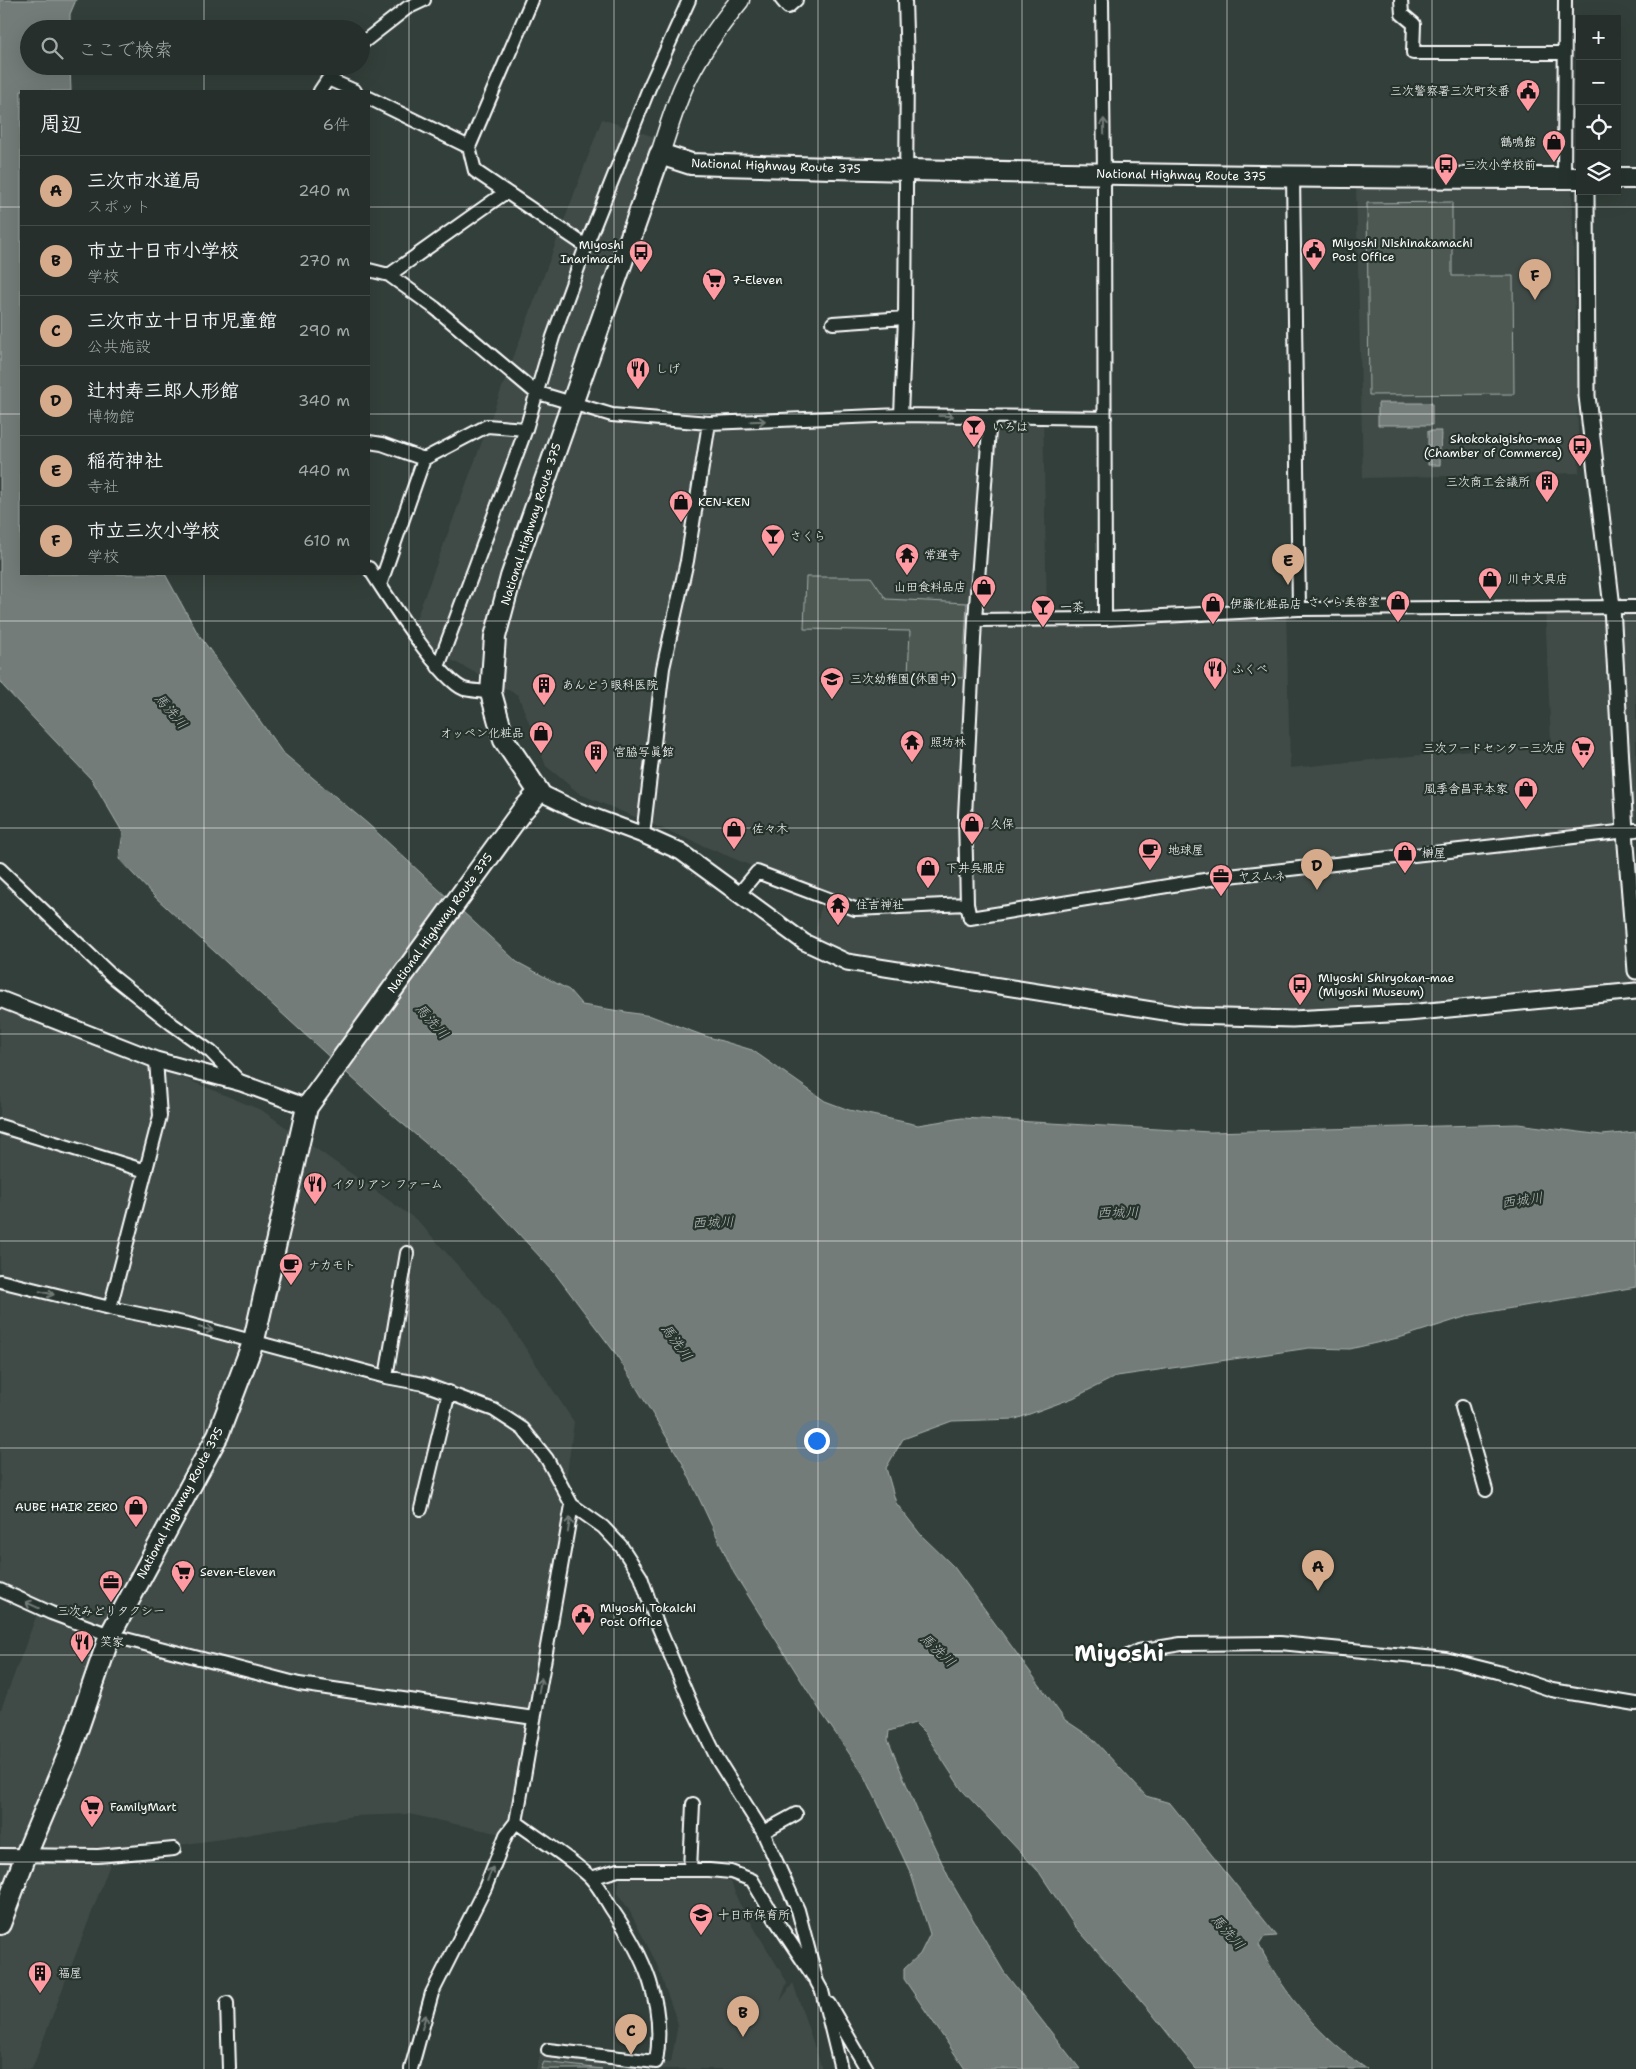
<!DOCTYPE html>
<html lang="ja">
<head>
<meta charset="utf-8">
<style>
	body { margin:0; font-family:"Shantell Sans","Klee One",sans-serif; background:#323b38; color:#f1f3f6 }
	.controls { position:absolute; right:15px; top:15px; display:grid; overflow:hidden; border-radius:0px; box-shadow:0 5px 20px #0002 }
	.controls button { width:45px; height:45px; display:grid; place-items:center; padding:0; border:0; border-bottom:1px solid #424a48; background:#262f2c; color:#f1f3f6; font:25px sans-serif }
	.you { position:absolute; left:816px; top:1440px; width:18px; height:18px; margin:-12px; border:4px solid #fff; border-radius:50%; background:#1a73e8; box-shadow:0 0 0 8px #1a73e833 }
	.badge { display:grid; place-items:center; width:32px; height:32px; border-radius:50%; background:#d6ab8b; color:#111; font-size:16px; font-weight:700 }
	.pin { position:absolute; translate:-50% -41px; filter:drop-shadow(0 1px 2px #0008) }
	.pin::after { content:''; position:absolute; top:26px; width:18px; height:15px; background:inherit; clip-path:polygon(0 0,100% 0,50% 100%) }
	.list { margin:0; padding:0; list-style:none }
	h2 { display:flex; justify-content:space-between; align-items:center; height:65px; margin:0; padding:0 20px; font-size:21px }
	h2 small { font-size:16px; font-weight:400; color:#a4a9a9 }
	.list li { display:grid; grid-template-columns:32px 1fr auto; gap:15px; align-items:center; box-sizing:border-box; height:70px; padding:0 20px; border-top:1px solid #424a48 }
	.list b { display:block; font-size:19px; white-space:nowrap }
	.list p { margin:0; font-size:16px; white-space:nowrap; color:#a4a9a9 }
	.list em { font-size:16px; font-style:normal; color:#a4a9a9 }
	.icon { flex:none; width:28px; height:28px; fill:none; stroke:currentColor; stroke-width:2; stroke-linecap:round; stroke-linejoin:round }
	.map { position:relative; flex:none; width:1636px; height:2069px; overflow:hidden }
	.search { position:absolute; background:#262f2c; box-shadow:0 5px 20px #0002; left:20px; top:20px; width:350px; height:55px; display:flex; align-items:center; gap:12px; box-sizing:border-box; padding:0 18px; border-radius:28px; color:#a4a9a9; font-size:19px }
	.panel { position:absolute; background:#262f2c; box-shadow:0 5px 20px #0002; left:20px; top:90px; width:350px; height:485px; border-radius:0px }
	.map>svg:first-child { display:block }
	.built { fill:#404c47 }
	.green { fill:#4d5853; stroke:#a6aca9 }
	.water { fill:#737b78; stroke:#abb0ae }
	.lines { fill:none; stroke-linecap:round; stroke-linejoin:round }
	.minor-casing { stroke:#fff; stroke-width:16 }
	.tertiary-casing { stroke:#fff; stroke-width:19 }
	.secondary-casing { stroke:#fff; stroke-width:21 }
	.trunk-casing { stroke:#fff; stroke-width:24 }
	.minor { stroke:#26332d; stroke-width:12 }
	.tertiary { stroke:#26332d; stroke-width:15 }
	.secondary { stroke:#26332d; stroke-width:18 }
	.trunk { stroke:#26332d; stroke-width:20 }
	.oneway { stroke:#727a76 }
	.grid { fill:none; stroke:#fff; stroke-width:1; stroke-opacity:0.55 }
	.labels { text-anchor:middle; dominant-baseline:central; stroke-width:4.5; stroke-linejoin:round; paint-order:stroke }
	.poi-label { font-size:12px; fill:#fff; stroke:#26332d; text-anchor:start }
	.street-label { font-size:12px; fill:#fff; stroke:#26332d }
	.water-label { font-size:14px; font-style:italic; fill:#b9bdbc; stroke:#26332d }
	.town-label { font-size:22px; font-weight:bold; fill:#fff; stroke:#26332d }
</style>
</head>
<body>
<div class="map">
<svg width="1636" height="2069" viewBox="0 0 1636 2069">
	<rect width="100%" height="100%" fill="#333f3a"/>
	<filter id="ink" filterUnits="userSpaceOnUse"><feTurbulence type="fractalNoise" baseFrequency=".02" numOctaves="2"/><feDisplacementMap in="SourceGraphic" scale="10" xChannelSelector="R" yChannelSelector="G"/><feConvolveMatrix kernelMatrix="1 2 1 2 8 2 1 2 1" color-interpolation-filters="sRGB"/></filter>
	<g filter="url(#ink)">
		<path class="built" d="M602,119l64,22 -94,263 90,13 148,-5 233,2 4,201 239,-5 4,158 261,-26 -6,-135 91,2v385l-372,28 -452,-73 11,-53 -243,-102 -34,-28 -28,-71 -109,-57z
			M1356,184l216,2 7,287 -216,5z
			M0,1002l263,109 155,110 91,102 65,99 -50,369 -18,44 -97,-21 -56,2 -124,22 -115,16 -82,215h-32v-357l39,-103 -39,-17z
			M620,1877l97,1 14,4 7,19 49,81 -7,20 13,-19 29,86h-286l6,-20 129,14 7,-39 -22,-62 -27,-52 -11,-17z"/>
		<path class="green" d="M1452,202v74h61l1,118 -145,1 -2,-192z
			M806,577h65l15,22 81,4 -4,75 -55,-3 2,-44 -106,-2z
			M544,2062l58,7h-61z"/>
		<path class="water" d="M0,0h76l-6,14v15h-41v37h41l1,25h-50v483h144l32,58 85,120 86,72 149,138 52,28 13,15 69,11 51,19 50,15 73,51 24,9 69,15 44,-7 248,14 308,-8 84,11 34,-3v155l-165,28 -69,22 -52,12 -41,-1 -192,28 -44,22 -57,21 -64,2 -49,18 -17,29 10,35 25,32 33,32 111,153 27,18 54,58 24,7 107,133 -13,1 -5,8c25,49 62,94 108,124h-171l-46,-58 -76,-86 -35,-53 -77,-82 -37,-57 -10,-10 -26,8 -1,9 29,70 34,72 53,90 76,97h-115l-61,-90v-10l16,-15 10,-20 -19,-60 -45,-96 -45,-66 -87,-139 -51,-109 -67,-110 -62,-82 -86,-93 -71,-60 -243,-223 -35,-37 4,-26 -31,-53 -88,-93 -4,-7z
			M1378,403h54v22h-54z
			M1428,431h13l-1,34h-12z"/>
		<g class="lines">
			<g class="minor-casing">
				<path id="minor" d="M532,0l-63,147 6,24 111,75
					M782,0l6,7 8,-7
					M1102,0l2,174 1,445
					M1401,0l1,14 12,10 -1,29h151
					M361,44l46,-36 17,-8
					M328,79l27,12
					M320,91l8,-12 12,-13
					M369,98l100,49
					M1293,176l6,433
					M1564,178l1,-178
					M369,270l20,5 46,33 100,84 77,23 97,8 192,-8 204,3
					M389,275l117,-83
					M833,323l72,-5
					M901,415l4,-97 2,-253 -2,-65
					M990,416l-15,204 -10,196 2,88 3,14 259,-42 407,-46
					M369,442l13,2 42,15
					M369,568c16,25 71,112 95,121 8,2 19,2 27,4
					M380,585l44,-126 63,-33 39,3
					M975,620l130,-1 194,-10 337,-2
					M438,667l88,-238 27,-92 33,-91 63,-158 40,-88
					M643,835l20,-167 24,-107 22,-138
					M0,869l112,107 60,48 39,28 30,31
					M738,895l19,-23 98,37 112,-5
					M0,1126l146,45
					M0,1281l110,27 78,16 198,53 38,7 70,26 29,19 24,30 25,46 -56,317 -10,13 -21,53 -53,105 -21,76
					M110,1308l50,-192 -4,-56
					M386,1377l21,-124
					M1462,1407l24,83
					M572,1505l31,22 18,19 20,31 15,44 38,90 25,51 44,70 35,78 19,72 5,9 19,78
					M421,1509l28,-117
					M0,1590l51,23 59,22 189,49 235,34
					M1128,1656l10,-5 43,-7 99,-1 166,16 52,13 54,18 84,14
					M516,1822c23,17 53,35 74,55 8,8 15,21 21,31 33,48 55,95 45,154l-108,-12
					M763,1832l33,-18
					M0,1855l98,1 76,-7
					M690,1870l3,-66
					M591,1878l27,-8h91l22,2 21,8 23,39 38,57
					M227,2003l2,66
					M829,2004l38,65"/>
			</g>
			<g class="tertiary-casing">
				<path id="tertiary" d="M1586,191l1,205 25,211 13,225 11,139
					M539,792l37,18 67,25 38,17 123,90 43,20 343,54 102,3 116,-6 228,-22
					M0,999l156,61 85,23 66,24"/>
			</g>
			<g class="secondary-casing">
				<path id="secondary" d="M660,154c7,-22 14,-45 23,-66 14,-32 35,-61 57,-88"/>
			</g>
			<g class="trunk-casing">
				<path id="trunk" d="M1617,178h19
					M0,1924l26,-69 44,-104 40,-116 108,-200 36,-95 53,-233 215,-296 17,-19 -35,-52 -13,-47 4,-56 16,-60 149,-423 31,10c296,9 592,14 889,14"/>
			</g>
			<use href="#minor" class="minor"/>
			<use href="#tertiary" class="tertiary"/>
			<use href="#secondary" class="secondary"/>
			<use href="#trunk" class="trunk"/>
		</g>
		<defs><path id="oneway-shaft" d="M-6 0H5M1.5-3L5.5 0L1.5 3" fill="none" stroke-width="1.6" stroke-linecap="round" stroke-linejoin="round" transform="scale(1.25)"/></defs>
		<g class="oneway">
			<use href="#oneway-shaft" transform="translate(1104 126) rotate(-91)"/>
			<use href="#oneway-shaft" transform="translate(946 416) rotate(1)"/>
			<use href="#oneway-shaft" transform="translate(758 421) rotate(-2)"/>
			<use href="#oneway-shaft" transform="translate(47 1293) rotate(13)"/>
			<use href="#oneway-shaft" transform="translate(206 1329) rotate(14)"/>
			<use href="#oneway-shaft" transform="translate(569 1525) rotate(-81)"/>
			<use href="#oneway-shaft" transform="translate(32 1605) rotate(-155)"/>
			<use href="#oneway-shaft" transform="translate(540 1685) rotate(-80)"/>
			<use href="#oneway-shaft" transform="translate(490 1874) rotate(-68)"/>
			<use href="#oneway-shaft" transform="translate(424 2022) rotate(-74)"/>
		</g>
	</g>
	<path class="grid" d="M204,0v29M409,0v2069M614,0v2069M818,0v2069M1022,0v2069M1227,0v2069M1432,0v2069M204,66v25M0,207h21M369,207h1267M0,414h21M369,414h1267M204,574v1495M0,621h1636M0,828h1636M0,1034h1636M0,1241h1636M0,1448h1636M0,1655h1636M0,1862h1636"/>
	<defs>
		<g id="civic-pin" transform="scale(1.25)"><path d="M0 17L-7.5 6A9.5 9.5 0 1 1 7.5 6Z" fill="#ff9aa2" stroke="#26332d"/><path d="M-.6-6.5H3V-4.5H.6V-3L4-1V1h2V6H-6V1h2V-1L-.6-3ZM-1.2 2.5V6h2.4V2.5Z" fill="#111"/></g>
		<g id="shop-pin" transform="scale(1.25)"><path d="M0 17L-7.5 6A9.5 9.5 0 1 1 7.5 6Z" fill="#ff9aa2" stroke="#26332d"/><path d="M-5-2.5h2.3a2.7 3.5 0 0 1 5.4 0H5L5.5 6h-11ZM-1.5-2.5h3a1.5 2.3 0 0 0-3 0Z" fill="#111"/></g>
		<g id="bus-pin" transform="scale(1.25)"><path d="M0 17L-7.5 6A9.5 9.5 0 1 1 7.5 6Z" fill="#ff9aa2" stroke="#26332d"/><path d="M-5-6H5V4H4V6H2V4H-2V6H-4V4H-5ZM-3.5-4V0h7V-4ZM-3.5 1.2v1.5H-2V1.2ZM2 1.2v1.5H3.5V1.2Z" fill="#111"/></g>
		<g id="supermarket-pin" transform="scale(1.25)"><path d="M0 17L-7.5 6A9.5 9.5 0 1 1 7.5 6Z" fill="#ff9aa2" stroke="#26332d"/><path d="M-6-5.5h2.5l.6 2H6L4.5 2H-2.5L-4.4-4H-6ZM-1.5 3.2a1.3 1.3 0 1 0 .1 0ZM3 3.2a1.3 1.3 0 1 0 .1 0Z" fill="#111"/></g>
		<g id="restaurant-pin" transform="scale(1.25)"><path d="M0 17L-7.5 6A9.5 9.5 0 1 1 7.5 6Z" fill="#ff9aa2" stroke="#26332d"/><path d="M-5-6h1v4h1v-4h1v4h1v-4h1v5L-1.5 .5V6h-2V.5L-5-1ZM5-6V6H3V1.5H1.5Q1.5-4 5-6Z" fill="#111"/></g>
		<g id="bar-pin" transform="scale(1.25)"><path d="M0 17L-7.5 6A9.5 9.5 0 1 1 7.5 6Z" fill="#ff9aa2" stroke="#26332d"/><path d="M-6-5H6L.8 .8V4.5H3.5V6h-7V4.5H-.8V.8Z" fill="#111"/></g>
		<g id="building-pin" transform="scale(1.25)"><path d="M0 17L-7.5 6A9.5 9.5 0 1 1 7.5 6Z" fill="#ff9aa2" stroke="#26332d"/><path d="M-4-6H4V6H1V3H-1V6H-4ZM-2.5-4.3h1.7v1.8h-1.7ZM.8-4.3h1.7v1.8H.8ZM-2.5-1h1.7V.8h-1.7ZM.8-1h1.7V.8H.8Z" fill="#111"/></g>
		<g id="temple-pin" transform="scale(1.25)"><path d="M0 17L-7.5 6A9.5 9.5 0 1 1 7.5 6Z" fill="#ff9aa2" stroke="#26332d"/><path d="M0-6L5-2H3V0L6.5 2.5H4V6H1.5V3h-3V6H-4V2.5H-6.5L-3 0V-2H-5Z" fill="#111"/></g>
		<g id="school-pin" transform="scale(1.25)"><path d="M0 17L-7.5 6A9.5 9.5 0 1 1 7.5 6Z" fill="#ff9aa2" stroke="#26332d"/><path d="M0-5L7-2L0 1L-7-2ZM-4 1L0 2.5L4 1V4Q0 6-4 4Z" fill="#111"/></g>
		<g id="cafe-pin" transform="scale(1.25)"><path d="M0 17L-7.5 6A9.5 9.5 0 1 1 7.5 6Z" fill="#ff9aa2" stroke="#26332d"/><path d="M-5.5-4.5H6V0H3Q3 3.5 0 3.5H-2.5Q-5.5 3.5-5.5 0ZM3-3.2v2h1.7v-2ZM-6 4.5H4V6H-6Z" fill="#111"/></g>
		<g id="office-pin" transform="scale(1.25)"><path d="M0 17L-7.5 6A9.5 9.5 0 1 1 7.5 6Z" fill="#ff9aa2" stroke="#26332d"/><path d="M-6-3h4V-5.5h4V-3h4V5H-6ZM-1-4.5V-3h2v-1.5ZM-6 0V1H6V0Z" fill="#111"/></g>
	</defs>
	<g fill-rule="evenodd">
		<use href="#civic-pin" x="1528" y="91"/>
		<use href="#shop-pin" x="1554" y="142"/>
		<use href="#bus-pin" x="1446" y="165"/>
		<use href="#civic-pin" x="1314" y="250"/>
		<use href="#bus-pin" x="641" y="252"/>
		<use href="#supermarket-pin" x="714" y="280"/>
		<use href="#restaurant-pin" x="638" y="369"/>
		<use href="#bar-pin" x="974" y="427"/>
		<use href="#bus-pin" x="1580" y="446"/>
		<use href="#building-pin" x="1547" y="482"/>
		<use href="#shop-pin" x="681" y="502"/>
		<use href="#bar-pin" x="773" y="536"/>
		<use href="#temple-pin" x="907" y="555"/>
		<use href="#shop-pin" x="1490" y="579"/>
		<use href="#shop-pin" x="984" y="587"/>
		<use href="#shop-pin" x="1398" y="602"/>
		<use href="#shop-pin" x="1213" y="604"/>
		<use href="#bar-pin" x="1043" y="607"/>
		<use href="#restaurant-pin" x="1215" y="669"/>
		<use href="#school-pin" x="832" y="679"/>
		<use href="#building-pin" x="544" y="685"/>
		<use href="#shop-pin" x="541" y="733"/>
		<use href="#temple-pin" x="912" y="742"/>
		<use href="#supermarket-pin" x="1583" y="748"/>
		<use href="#building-pin" x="596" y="752"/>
		<use href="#shop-pin" x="1526" y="789"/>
		<use href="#shop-pin" x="972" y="824"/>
		<use href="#shop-pin" x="734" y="829"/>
		<use href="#cafe-pin" x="1150" y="850"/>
		<use href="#shop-pin" x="1405" y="853"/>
		<use href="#shop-pin" x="928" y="868"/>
		<use href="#office-pin" x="1221" y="876"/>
		<use href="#temple-pin" x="838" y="905"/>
		<use href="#bus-pin" x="1300" y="985"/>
		<use href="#restaurant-pin" x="315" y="1184"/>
		<use href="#cafe-pin" x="291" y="1265"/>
		<use href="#shop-pin" x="136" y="1507"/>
		<use href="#supermarket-pin" x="183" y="1572"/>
		<use href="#office-pin" x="111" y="1582"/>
		<use href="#civic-pin" x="583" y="1615"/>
		<use href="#restaurant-pin" x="82" y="1642"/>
		<use href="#supermarket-pin" x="92" y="1807"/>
		<use href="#school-pin" x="701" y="1915"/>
		<use href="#building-pin" x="40" y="1973"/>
	</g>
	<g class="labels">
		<g class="poi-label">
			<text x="1510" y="91" text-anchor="end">三次警察署三次町交番</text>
			<text x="1536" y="142" text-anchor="end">鶴鳴館</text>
			<text x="1464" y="165">三次小学校前</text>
			<text x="1332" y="243">Miyoshi Nishinakamachi<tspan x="1332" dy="14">Post Office</tspan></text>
			<text x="624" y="245" text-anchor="end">Miyoshi<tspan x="624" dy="14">Inarimachi</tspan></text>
			<text x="732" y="280">7-Eleven</text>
			<text x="656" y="369">しげ</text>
			<text x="992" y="427">いろは</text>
			<text x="1562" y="439" text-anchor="end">Shokokaigisho-mae<tspan x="1562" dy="14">(Chamber of Commerce)</tspan></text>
			<text x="1530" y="482" text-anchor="end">三次商工会議所</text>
			<text x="698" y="502">KEN-KEN</text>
			<text x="790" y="536">さくら</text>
			<text x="924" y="555">常運寺</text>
			<text x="1508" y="579">川中文具店</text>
			<text x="966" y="587" text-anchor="end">山田食料品店</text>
			<text x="1380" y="602" text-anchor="end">さくら美容室</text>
			<text x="1230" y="604">伊藤化粧品店</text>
			<text x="1060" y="607">一茶</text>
			<text x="1232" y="669">ふくべ</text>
			<text x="850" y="679">三次幼稚園(休園中)</text>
			<text x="562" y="685">あんどう眼科医院</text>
			<text x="524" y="733" text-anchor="end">オッペン化粧品</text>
			<text x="930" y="742">照坊林</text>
			<text x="1566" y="748" text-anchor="end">三次フードセンター三次店</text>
			<text x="614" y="752">宮脇写眞館</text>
			<text x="1508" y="789" text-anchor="end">風季舎昌平本家</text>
			<text x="990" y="824">久保</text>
			<text x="752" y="829">佐々木</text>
			<text x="1168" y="850">地球屋</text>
			<text x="1422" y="853">榊屋</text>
			<text x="946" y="868">下井呉服店</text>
			<text x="1238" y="876">ヤスムネ</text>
			<text x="856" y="905">住吉神社</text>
			<text x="1318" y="978">Miyoshi Shiryokan-mae<tspan x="1318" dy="14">(Miyoshi Museum)</tspan></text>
			<text x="332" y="1184">イタリアン ファーム</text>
			<text x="308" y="1265">ナカモト</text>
			<text x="118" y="1507" text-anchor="end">AUBE HAIR ZERO</text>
			<text x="200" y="1572">Seven-Eleven</text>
			<text x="600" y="1608">Miyoshi Tokaichi<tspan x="600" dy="14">Post Office</tspan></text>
			<text x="111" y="1611" text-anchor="middle">三次みどりタクシー</text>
			<text x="100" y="1642">笑家</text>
			<text x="110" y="1807">FamilyMart</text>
			<text x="718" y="1915">十日市保育所</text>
			<text x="58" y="1973">福屋</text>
		</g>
		<g class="street-label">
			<text transform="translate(776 166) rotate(2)">National Highway Route 375</text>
			<text transform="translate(1181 175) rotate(1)">National Highway Route 375</text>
			<text transform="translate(531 524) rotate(-72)">National Highway Route 375</text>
			<text transform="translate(440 923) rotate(-54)">National Highway Route 375</text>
			<text transform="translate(180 1503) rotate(-62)">National Highway Route 375</text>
		</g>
		<g class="water-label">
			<text transform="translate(171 711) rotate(50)">馬洗川</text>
			<text transform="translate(432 1021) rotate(48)">馬洗川</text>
			<text transform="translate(1522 1200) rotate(-8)">西城川</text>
			<text transform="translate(1118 1212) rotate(-1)">西城川</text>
			<text transform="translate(713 1222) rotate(-2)">西城川</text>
			<text transform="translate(677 1342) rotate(54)">馬洗川</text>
			<text transform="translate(938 1650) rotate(43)">馬洗川</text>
			<text transform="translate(1228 1932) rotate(48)">馬洗川</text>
		</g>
		<g class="town-label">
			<text x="1119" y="1653">Miyoshi</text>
		</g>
	</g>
</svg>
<div class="controls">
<button>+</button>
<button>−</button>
<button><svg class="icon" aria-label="locate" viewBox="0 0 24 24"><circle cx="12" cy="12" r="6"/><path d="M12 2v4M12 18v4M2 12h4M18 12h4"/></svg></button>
<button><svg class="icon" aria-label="layers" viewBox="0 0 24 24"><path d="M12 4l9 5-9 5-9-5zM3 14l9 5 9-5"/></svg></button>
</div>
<div class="you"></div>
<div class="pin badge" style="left:1318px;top:1591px">A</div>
<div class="pin badge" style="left:743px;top:2037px">B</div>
<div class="pin badge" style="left:631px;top:2055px">C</div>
<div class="pin badge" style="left:1317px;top:890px">D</div>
<div class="pin badge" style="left:1288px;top:585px">E</div>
<div class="pin badge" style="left:1535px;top:300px">F</div>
<div class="search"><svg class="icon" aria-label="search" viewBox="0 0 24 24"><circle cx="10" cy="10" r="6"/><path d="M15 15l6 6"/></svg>ここで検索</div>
<section class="panel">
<h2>周辺<small>6件</small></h2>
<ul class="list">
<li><span class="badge">A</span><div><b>三次市水道局</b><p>スポット</p></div><em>240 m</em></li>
<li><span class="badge">B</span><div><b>市立十日市小学校</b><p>学校</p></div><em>270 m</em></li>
<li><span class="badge">C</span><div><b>三次市立十日市児童館</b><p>公共施設</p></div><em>290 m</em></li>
<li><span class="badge">D</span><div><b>辻村寿三郎人形館</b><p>博物館</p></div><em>340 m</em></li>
<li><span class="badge">E</span><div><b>稲荷神社</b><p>寺社</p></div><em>440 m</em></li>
<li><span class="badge">F</span><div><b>市立三次小学校</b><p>学校</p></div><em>610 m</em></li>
</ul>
</section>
</div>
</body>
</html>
